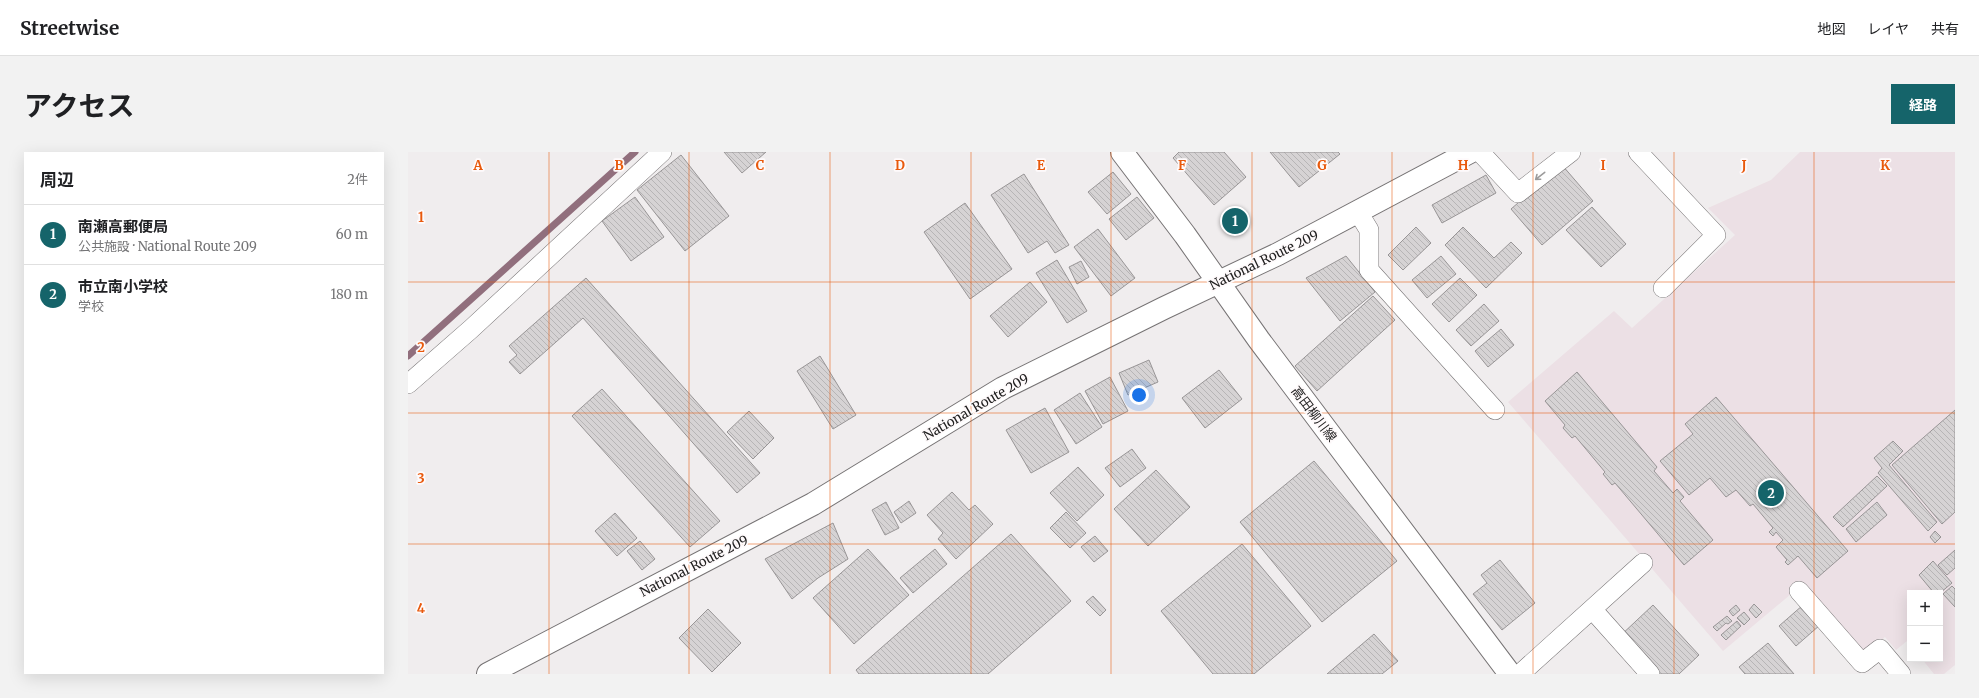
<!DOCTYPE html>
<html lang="ja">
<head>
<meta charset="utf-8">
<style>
	body { margin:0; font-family:Merriweather,"Noto Sans JP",serif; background:#f2f2f2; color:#202124 }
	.controls { position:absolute; right:12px; bottom:12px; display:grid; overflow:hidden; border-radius:0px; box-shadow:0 4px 16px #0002 }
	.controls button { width:36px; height:36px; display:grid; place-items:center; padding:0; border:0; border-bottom:1px solid #e0e0e0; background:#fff; color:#202124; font:20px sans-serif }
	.you { position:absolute; left:731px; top:243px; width:14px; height:14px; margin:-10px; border:3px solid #fff; border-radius:50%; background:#1a73e8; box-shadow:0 0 0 6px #1a73e833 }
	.badge { display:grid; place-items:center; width:26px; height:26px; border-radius:50%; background:#15646a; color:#fff; font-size:13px; font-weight:700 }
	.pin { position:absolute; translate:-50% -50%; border:2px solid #fff; box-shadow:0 1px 4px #0006 }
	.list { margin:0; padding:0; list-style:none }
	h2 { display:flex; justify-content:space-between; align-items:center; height:52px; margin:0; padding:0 16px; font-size:17px }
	h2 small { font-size:13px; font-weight:400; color:#757577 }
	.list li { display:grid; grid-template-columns:26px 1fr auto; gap:12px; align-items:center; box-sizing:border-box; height:60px; padding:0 16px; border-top:1px solid #e0e0e0 }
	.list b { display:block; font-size:15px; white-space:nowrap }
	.list p { margin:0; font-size:13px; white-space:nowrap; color:#757577 }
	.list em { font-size:13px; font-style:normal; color:#757577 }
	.map { position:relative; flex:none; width:1547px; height:522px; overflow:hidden; border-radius:0px }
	header { display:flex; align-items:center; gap:24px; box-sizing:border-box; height:56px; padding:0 20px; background:#fff; border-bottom:1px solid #e0e0e0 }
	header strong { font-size:19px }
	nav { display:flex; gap:22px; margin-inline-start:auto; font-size:14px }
	.intro { display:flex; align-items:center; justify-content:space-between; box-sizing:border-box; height:96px; padding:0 24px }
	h1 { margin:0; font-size:28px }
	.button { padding:10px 18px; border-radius:0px; background:#15646a; color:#fff; font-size:14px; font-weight:700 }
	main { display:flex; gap:24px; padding:0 24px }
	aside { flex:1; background:#fff; border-radius:0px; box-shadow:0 4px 16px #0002 }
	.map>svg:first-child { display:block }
	.built { fill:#ece0e5 }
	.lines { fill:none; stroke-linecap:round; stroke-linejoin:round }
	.stream { stroke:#916f7d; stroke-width:7 }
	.building { fill:url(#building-back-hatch); stroke:#989596 }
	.minor-casing { stroke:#767374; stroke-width:20 }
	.secondary-casing { stroke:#767374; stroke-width:24 }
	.trunk-casing { stroke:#767374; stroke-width:24 }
	.minor { stroke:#fff; stroke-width:19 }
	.secondary { stroke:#fff; stroke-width:22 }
	.trunk { stroke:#fff; stroke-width:22 }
	.oneway { stroke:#9c9b9b }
	.grid { fill:none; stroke:#e8590c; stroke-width:1; stroke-opacity:0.55 }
	.labels { text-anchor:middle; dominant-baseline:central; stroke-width:3.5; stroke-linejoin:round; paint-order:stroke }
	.street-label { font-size:13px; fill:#222121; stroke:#fefafb }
	.grid-label { font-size:13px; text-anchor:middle; font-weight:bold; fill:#e8590c; stroke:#fefafb; stroke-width:3.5; stroke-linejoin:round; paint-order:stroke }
</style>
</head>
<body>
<header>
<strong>Streetwise</strong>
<nav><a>地図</a><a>レイヤ</a><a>共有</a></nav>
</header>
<div class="intro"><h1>アクセス</h1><a class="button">経路</a></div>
<main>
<aside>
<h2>周辺<small>2件</small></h2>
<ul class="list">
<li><span class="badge">1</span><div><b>南瀬高郵便局</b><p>公共施設 · National Route 209</p></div><em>60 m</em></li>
<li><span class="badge">2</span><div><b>市立南小学校</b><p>学校</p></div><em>180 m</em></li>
</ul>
</aside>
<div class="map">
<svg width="1547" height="522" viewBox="0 0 1547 522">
	<defs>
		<pattern id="building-back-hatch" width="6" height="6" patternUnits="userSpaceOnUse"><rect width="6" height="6" fill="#d6d3d4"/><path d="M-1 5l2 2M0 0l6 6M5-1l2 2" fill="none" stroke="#b7b5b6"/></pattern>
	</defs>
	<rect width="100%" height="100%" fill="#f0edee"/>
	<path class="built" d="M1392,0h155v513l-11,9h-10l-12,-15h18v-66h-30v51l-3,-3 -11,9 -11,-13 -21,17 -61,-70 -80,67 -215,-249 106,-91 18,17 103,-93 -27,-27 63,-28z"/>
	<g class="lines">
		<path class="stream" d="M0,204l227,-204"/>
	</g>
	<path class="building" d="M316,0h42l-24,21z
		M771,0h45l22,25 -32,28 -41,-47z
		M862,0h68l2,2 -41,33z
		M273,3l48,61 -44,35 -48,-61z
		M1154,13l31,36 -51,44 -31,-36z
		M705,20l18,22 -24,20 -19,-22z
		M616,22l45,71 -14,8 -8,-12 -19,12 -37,-58z
		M1078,23l10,18 -54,30 -10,-18z
		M227,45l29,40 -33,24 -29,-40z
		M729,45l17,21 -28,22 -17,-21z
		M557,51l47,66 -42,30 -46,-67z
		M1184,55l34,37 -25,23 -35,-37z
		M1008,75l15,16 -28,27 -15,-15z
		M1055,75l31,31 17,-16 11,11 -36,35 -41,-43z
		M690,77l37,49 -24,18 -37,-49z
		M938,104l29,36 -35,29 -34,-43z
		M1033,104l15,18 -29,24 -15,-18z
		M649,108l30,51 -20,12 -31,-50z
		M673,109l8,16 -12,7 -8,-17z
		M178,126l174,195 -23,20 -154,-175 -63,56 -11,-12 8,-7 -8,-9z
		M1052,126l17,17 -28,27 -17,-18z
		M622,130l17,20 -39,35 -18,-21z
		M965,144l22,24 -78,71 -22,-25z
		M1076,152l15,17 -28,25 -15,-16z
		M1093,177l13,16 -26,22 -13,-16z
		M412,204l36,59 -23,14 -36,-58z
		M741,208l9,22 -30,13 -9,-22z
		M811,218l23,29 -37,29 -23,-30z
		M1169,220l80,95 -3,4 19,22 4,-4 7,8 -4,4 33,39 -29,25 -69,-82 -3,2 -9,-11 2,-2 -30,-36 -3,2 -9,-10 2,-3 -20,-24z
		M702,225l18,34 -25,13 -18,-33z
		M194,237l118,132 -30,26 -118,-131z
		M672,241l22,34 -26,17 -22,-34z
		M1308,245l132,154 -31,27 -19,-22 -10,9 -3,-3 2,-2 -11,-13 7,-7 -7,-8 -3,4 -4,-4 4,-4 -20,-24 -3,2 -14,-16 -10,7 -16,-19 -21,17 -29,-34 33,-27 -8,-10z
		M637,256l24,44 -38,21 -25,-43z
		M1547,258v102l-13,12 -50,-59z
		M341,259l25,27 -21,21 -26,-27z
		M1485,289l10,10 -14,14 48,57 -9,9 -50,-58 4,-5 -8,-10z
		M724,297l14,19 -26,19 -15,-19z
		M906,309l83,100 -75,61 -82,-100z
		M670,315l26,28 -27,26 -27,-28z
		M748,318l34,37 -42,39 -34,-37z
		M1469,324l10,10 -44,41 -10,-10z
		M544,340l17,18 6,-5 18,19 -37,35 -18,-20 5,-6 -16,-18z
		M501,349l7,12 -15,10 -7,-11z
		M478,350l13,26 -14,7 -13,-25z
		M1469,350l10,13 -31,27 -10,-13z
		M658,360l20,21 -16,15 -20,-20z
		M207,361l22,25 -20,18 -22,-25z
		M425,371l15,36 -30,19 -26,21 -27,-40z
		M1527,379l6,6 -6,6 -5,-6z
		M603,382l60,67 -83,73h-129l-3,-4z
		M687,384l13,15 -14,11 -13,-15z
		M232,389l15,18 -13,11 -15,-19z
		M834,392l69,82 -57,48h-41l-52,-63z
		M460,397l41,46 -55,49 -41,-46z
		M527,397l12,15 -34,29 -13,-15z
		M1547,398v18l-8,7 -9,-10z
		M1092,408l35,43 -33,27 -29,-36 14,-11 -6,-8z
		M1525,409l19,22 -12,10h-6l-15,-18z
		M1544,434l3,3v18l-12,-13z
		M685,444l13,14 -6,6 -14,-14z
		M1346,452l8,8 -6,6 -7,-8z
		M1245,453l46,50 -20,19h-26l-34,-37z
		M1328,453l4,5 -7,6 -4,-5z
		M1395,453l17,20 -24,21 -17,-20z
		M300,457l33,34 -29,29 -33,-34z
		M1336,460l6,7 -6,6 -7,-7z
		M1319,464l5,5 -4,3 -2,-1 -9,8 -4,-4z
		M1329,469l4,5 -15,14 -5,-5z
		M966,482l24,27 -16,13h-55z
		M1360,491l26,31h-49l-6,-7z"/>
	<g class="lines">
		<g class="minor-casing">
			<path id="minor" d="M1072,0l38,41 53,-41
				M1230,0l78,83 -53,53
				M950,60l11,18v40l126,140
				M0,232l63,-55 191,-177
				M1391,439l63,72 18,-14 21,25
				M1184,457l58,65
				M1112,522l123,-111"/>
		</g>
		<g class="secondary-casing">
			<path id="secondary" d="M714,0l63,83 74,105 251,334"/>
		</g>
		<g class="trunk-casing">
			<path id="trunk" d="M80,522l325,-170 190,-116 161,-80 114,-54 192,-102"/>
		</g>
		<use href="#minor" class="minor"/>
		<use href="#secondary" class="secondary"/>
		<use href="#trunk" class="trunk"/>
	</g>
	<defs><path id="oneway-shaft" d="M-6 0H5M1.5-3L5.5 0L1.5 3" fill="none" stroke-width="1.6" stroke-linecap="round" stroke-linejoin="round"/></defs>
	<use class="oneway" href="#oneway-shaft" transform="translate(1132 24) rotate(142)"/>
	<path class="grid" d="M141,0v522M281,0v522M422,0v522M563,0v522M703,0v522M844,0v522M984,0v522M1125,0v522M1266,0v522M1406,0v522M0,130h1547M0,261h1547M0,392h1547"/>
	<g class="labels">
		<g class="street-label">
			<text transform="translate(856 108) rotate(-26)">National Route 209</text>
			<text transform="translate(568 255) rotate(-30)">National Route 209</text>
			<text transform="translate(906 262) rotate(53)">高田柳川線</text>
			<text transform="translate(286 414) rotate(-27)">National Route 209</text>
		</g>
	</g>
	<g class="grid-label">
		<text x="70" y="18">A</text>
		<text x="211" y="18">B</text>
		<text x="352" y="18">C</text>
		<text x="492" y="18">D</text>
		<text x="633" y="18">E</text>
		<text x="774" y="18">F</text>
		<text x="914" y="18">G</text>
		<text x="1055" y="18">H</text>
		<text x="1195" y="18">I</text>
		<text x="1336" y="18">J</text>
		<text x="1477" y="18">K</text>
		<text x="13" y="70">1</text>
		<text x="13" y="200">2</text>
		<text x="13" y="331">3</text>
		<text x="13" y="461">4</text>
	</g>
</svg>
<div class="controls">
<button>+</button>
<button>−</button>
</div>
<div class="you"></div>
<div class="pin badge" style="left:827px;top:69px">1</div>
<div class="pin badge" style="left:1363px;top:341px">2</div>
</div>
</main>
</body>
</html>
